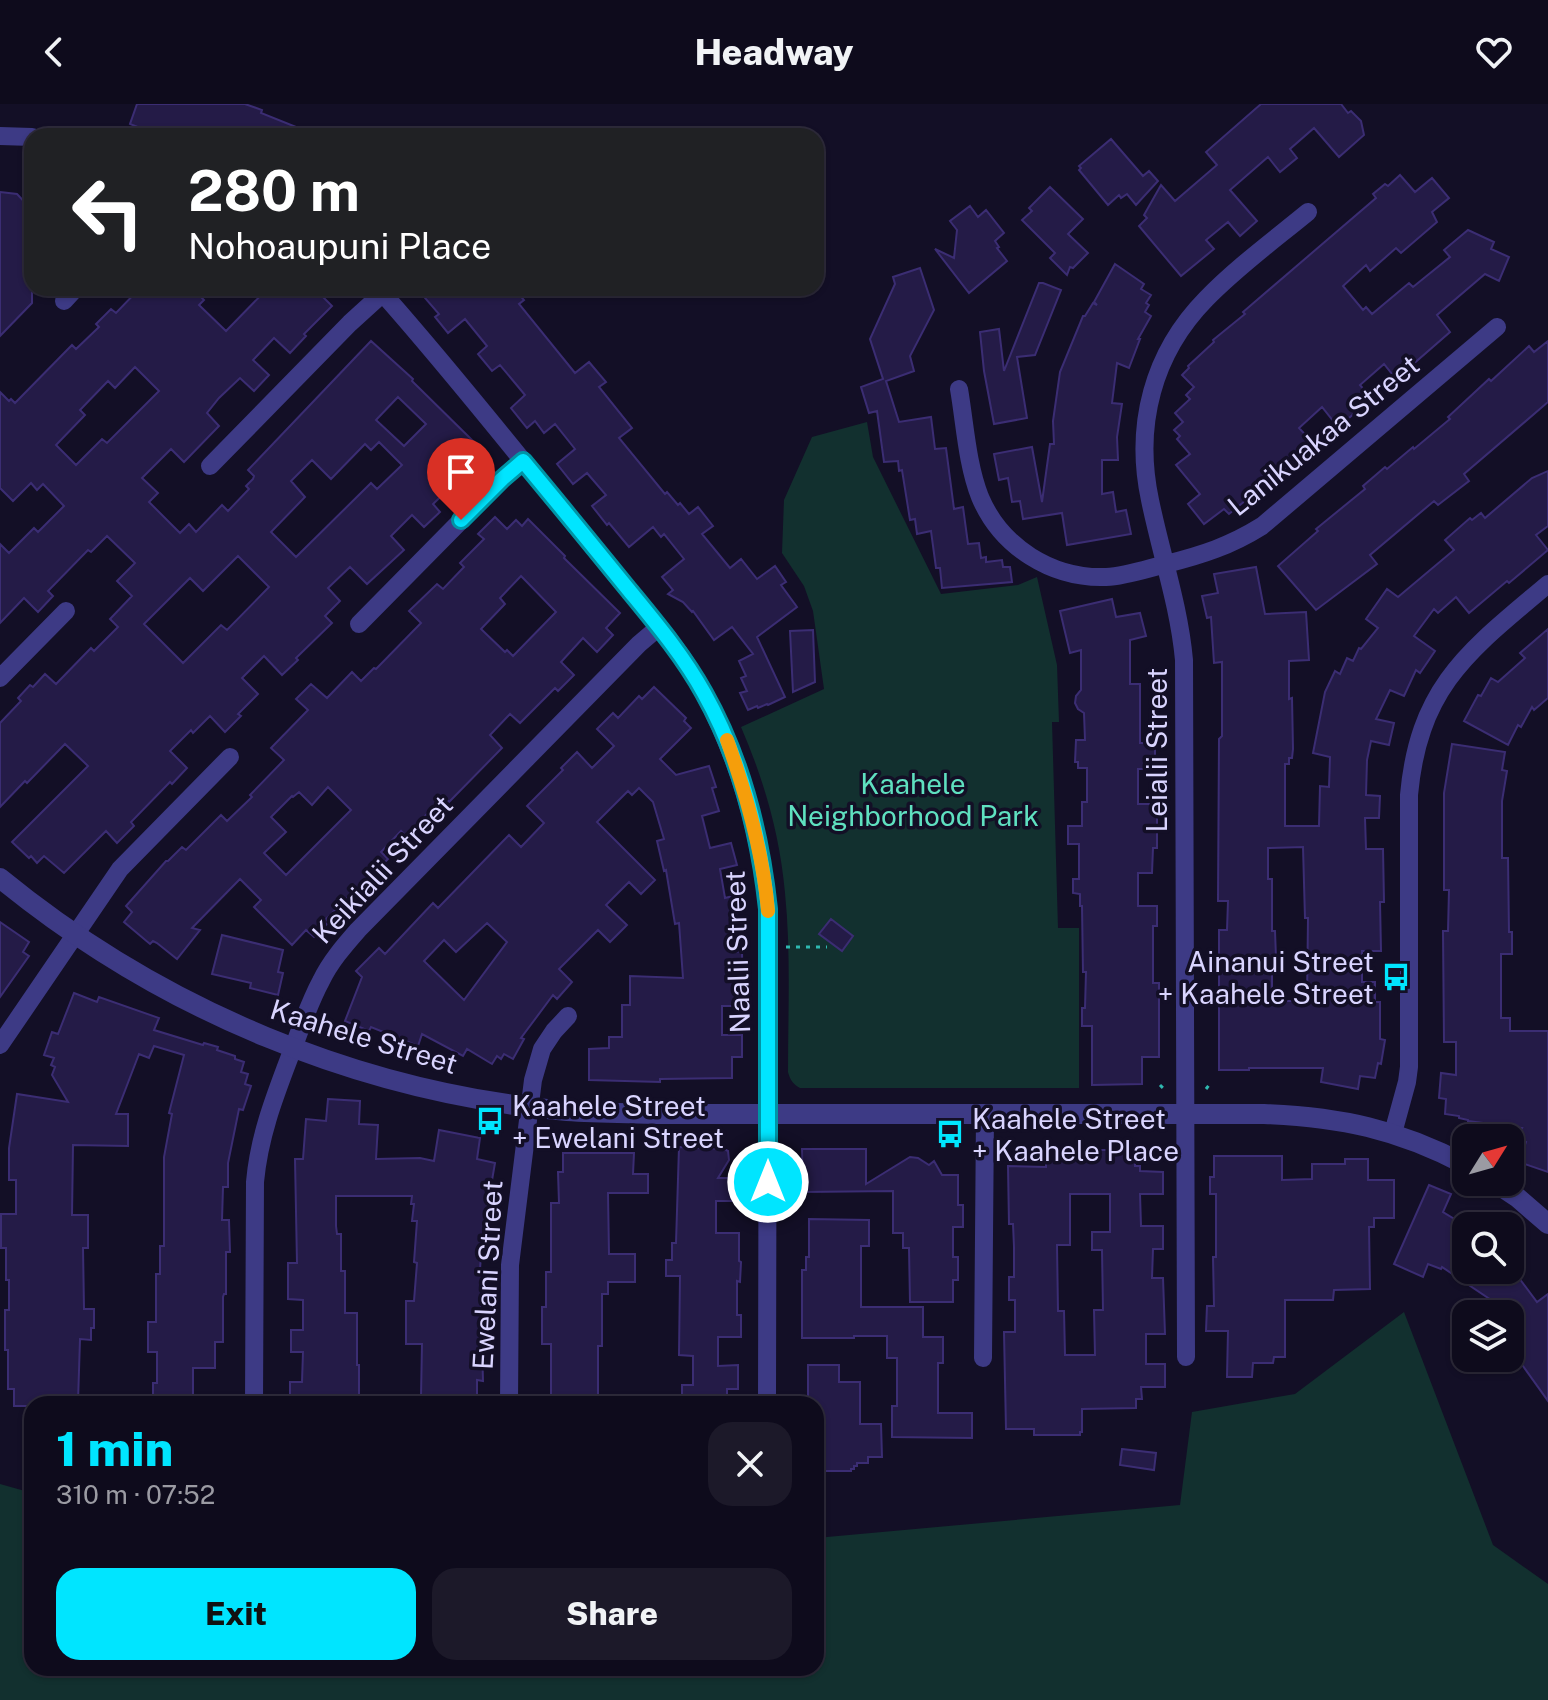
<!DOCTYPE html>
<html lang="en">
<head>
<meta charset="utf-8">
<style>
  :root { --surface:#0e0b1c; --page:#1c1929; --text:#f1f3f6; --muted:#9b9ba3; --line:#2e2b3b; --accent:#00e5ff }
  body { margin:0; font-family:"Public Sans",sans-serif; background:var(--page); color:var(--text); height:100vh; display:flex; flex-direction:column; font-size:30px; white-space:nowrap }
  * { box-sizing:border-box; margin:0 }
  p { font-size:26px; color:var(--muted) }
  .icon { flex:none; width:44px; height:44px; fill:none; stroke:currentColor; stroke-width:2; stroke-linecap:round; stroke-linejoin:round }
  .map { position:relative; flex:1; overflow:hidden }
  .sheet { position:absolute; left:24px; top:1292px; width:800px; height:280px; display:flex; flex-direction:column; background:var(--surface); border-radius:24px; box-shadow:0 2px 6px #0004,0 0 0 2px var(--line) }
  .sheet>* { flex:none }
  .top-card { position:absolute; left:24px; top:24px; width:800px; height:168px; border-radius:24px; box-shadow:0 2px 6px #0004,0 0 0 2px var(--line); background:#202124; color:#fff; overflow:hidden }
  .needle { width:52px; rotate:53deg }
  .fabs { position:absolute; left:1452px; top:1020px; display:grid; gap:16px }
  .fabs a { display:grid; place-items:center; width:72px; height:72px; border-radius:16px; background:var(--surface); box-shadow:0 2px 6px #0004,0 0 0 2px var(--line); font-size:40px }
  .pin { position:absolute; display:grid; place-items:center; width:68px; height:68px; color:#fff; margin:-82px -34px; border-radius:50% 50% 50% 0; rotate:-45deg; box-shadow:0 0 8px #0007 }
  .pin .icon { rotate:45deg }
  .me { position:absolute; width:88px; margin:-44px; rotate:0deg; stroke-linejoin:round; filter:drop-shadow(0 0 6px #0008) }
  .turn { display:flex; align-items:center; gap:28px; height:168px; padding:0 32px; font-size:36px }
  .turn .icon { width:104px; height:104px; stroke-width:2.5 }
  .turn b { display:block; font-size:56px; line-height:68px }
  .round { display:grid; place-items:center; flex:none; width:84px; height:84px; border-radius:24px; background:var(--page) }
  .head { display:flex; align-items:center; justify-content:space-between; height:136px; padding:0 32px }
  h1 { font-size:48px; font-weight:800; line-height:60px; color:var(--accent) }
  .action { display:flex; gap:16px; margin-top:auto; padding:16px 32px }
  .action a { flex:1; height:92px; border-radius:24px; background:var(--accent); color:#111; font-size:32px; font-weight:800; line-height:92px; text-align:center }
  .action a+a { background:var(--page); color:var(--text) }
  header { display:flex; justify-content:space-between; align-items:center; height:104px; padding:0 32px; background:var(--surface); font-size:36px; font-weight:800 }
  .map>svg:first-child { display:block }
  .green { fill:#12302f }
  .building { fill:#241b47; stroke:#3b2d73; stroke-width:2; fill-rule:evenodd }
  .lines { fill:none; stroke-linecap:round; stroke-linejoin:round }
  .path { stroke:#2fb8b0; stroke-width:3; stroke-dasharray:4 6; stroke-linecap:butt }
  .minor { stroke:#3d3a85; stroke-width:18 }
  .tertiary { stroke:#3d3a85; stroke-width:20 }
  .route-casing { stroke:#0095a6; stroke-width:20 }
  .route { stroke:#00e5ff; stroke-width:14 }
  .slow { stroke:#f59e0b; stroke-width:14 }
  .labels { text-anchor:middle; dominant-baseline:central; stroke-width:7; stroke-linejoin:round; paint-order:stroke }
  .street-label { font-size:28px; fill:#d9d4ff; stroke:#130f26 }
  .park-label { font-size:28px; fill:#5fe0c0; stroke:#130f26 }
  .poi-label { font-size:28px; fill:#d9d4ff; stroke:#130f26; text-anchor:start }
</style>
</head>
<body>
<header><svg class="icon" aria-label="back" viewBox="0 0 24 24"><path d="M15 5l-7 7 7 7"/></svg>Headway<svg class="icon" aria-label="heart" viewBox="0 0 24 24"><path d="M12 20l-8-8c-3-5 5-10 8-4 3-6 11-1 8 4z"/></svg></header>
<div class="map">
<svg width="1548" height="1596" viewBox="0 0 1548 1596">
  <rect width="100%" height="100%" fill="#130f26"/>
  <path class="green" d="M867 318 873 353 941 490 1018 481 1037 473 1057 561 1059 618H1052L1058 824H1079V984H800C793 980 790 976 788 968 788 909 791 848 785 789 780 731 764 676 741 623L824 585 813 507 804 482 782 449 784 396 812 333Z
    M1404 1208 1493 1441 1548 1480V1596H0V1380L32 1389V1564H816V1434L1180 1401 1192 1308 1295 1290Z"/>
  <path class="building" d="M137 0H245L262 6 261 9 316 31 135 32 138 23 130 20Z
    M1261 0H1341L1348 9 1351 7 1361 17 1364 31 1339 53 1314 24 1290 45 1297 54 1280 68 1268 53 1230 86 1257 117 1240 132 1228 118 1206 136 1214 145 1181 172 1139 122 1147 114 1144 111 1161 81 1175 97 1217 61 1206 48Z
    M1111 35 1143 72 1149 67 1158 77 1136 101 1127 90 1121 94 1119 91 1108 101 1079 66 1081 64 1079 62Z
    M1400 71 1415 88 1432 74 1449 94 1432 108 1437 118 1401 149 1396 144 1370 167 1366 161 1343 182 1363 206 1366 203 1372 210 1409 179 1413 183 1450 153 1444 146 1468 126 1494 138 1491 145 1509 153 1499 177 1485 170 1437 211 1450 228 1396 275 1384 260 1360 281 1365 287 1350 300 1356 308 1338 323 1322 303 1299 324 1314 340 1276 373 1278 375 1260 390 1257 387 1229 410 1224 405 1204 420 1188 400 1200 390 1176 361 1190 350 1177 335 1180 332 1174 326 1183 318 1175 309 1190 295 1186 291 1194 283 1182 271 1189 264 1188 262 1214 238 1213 236 1245 210 1243 208 1376 94 1373 90 1385 80 1388 82Z
    M1050 83 1083 115 1068 130 1088 149 1073 164 1070 163 1067 171 1050 154 1055 149 1022 116 1032 107 1029 104Z
    M0 88 17 90 32 106V199L0 232Z
    M970 102 978 113 986 106 1004 129 995 137 999 143 997 144 1007 157 969 189 935 145 954 154 957 126 950 117Z
    M1115 160 1144 180 1141 185 1151 191 1146 199 1149 201 1145 208 1151 212 1138 235H1140L1129 264 1117 259 1112 299 1122 300 1117 333 1118 356H1102V390L1113 388 1116 408 1126 406 1131 430 1067 441 1062 409 1023 415 1020 397 1012 398 1008 374 999 376 994 350 1032 343 1042 398 1050 340H1054L1053 317 1060 268 1083 212H1085L1093 199 1097 201 1094 198Z
    M920 164 934 206 910 252 914 267 886 277 899 318 931 313 935 345 946 344 954 405 963 403 968 440 979 439 981 454 986 453V458L1002 456 1003 463H1010L1012 478 942 484 940 464H936L931 427 917 430 915 415 910 416 902 366 899 367 898 357 884 358 877 307 869 309 861 283 883 275 870 235 895 180 893 173Z
    M1039 179H1043L1061 186 1035 251 1017 253 1027 314 994 320 984 267 980 228 999 225 1004 267Z
    M140 184H192L204 196 199 201 226 227 268 184H314L332 202 304 230 306 232 290 249 274 234 253 256 269 271 254 287 240 274 219 294 207 309 219 322 184 358 171 345 142 374 158 389 149 398 180 429 189 420 196 428 222 401 228 407 249 385 246 382 253 375 254 372 248 366 371 237 413 275 412 277 474 338 469 342 480 354 469 363 475 370 459 386 454 380 433 400 440 408 424 423 412 411 391 432 404 446 367 480 350 463 328 484 340 497 325 512 332 519 296 554 298 556 282 571 264 552 242 574 258 590 238 610 241 612 225 628 210 612 193 629 191 626 170 647 187 664 172 680 170 678 131 718 134 722 117 739 106 727 64 769 44 752 37 759 31 752 29 754 12 738 88 662 65 640 27 679 25 677 0 703V619L21 597 18 594 30 581 33 583 45 570 56 580 91 544 94 547 118 523 110 515 132 492 117 477 135 459 107 432 91 448 88 446 48 487 53 492 38 508 24 494 0 519V440L9 449 34 424 38 428 64 402 43 380 37 386 31 379 13 397 0 384V288L9 297 11 295 15 299 72 241 76 245 99 223 96 220 111 205 116 209ZM135 263 159 287 107 339 102 335 76 361 56 341 85 311 80 306 108 277 115 284ZM398 293 426 320 404 342 376 316ZM379 338 402 361 377 385 371 379 296 453 271 428 305 393 291 377 312 356 331 375 365 340 371 346ZM238 452 269 483 227 526 221 521 183 559 144 520 190 474 203 487Z
    M426 184H467L473 191 481 184H514L524 196 519 200 575 269 589 258 606 278 599 283 632 324 619 334 665 390 667 388 678 401 680 399 689 410 698 403 713 422 702 430 730 464 741 455 757 475 775 462 786 478 781 481 797 503 757 533 785 593 768 601 767 600 758 604 757 602 748 606 740 589 747 587 741 574 746 572 739 557 753 550 732 523 714 536 693 507 692 508 683 498 668 490 673 486 662 473 684 455 664 430 661 433 653 423 629 443 609 419 607 421 592 402 606 391 587 369 573 380 557 360 575 345 555 320 544 329 535 317 527 324 511 304 525 291 500 261 492 267 478 250 487 242 465 215 448 229 435 213 439 210 425 194Z
    M1548 237V298L1464 370 1469 377 1438 401 1434 397 1370 451 1377 460 1316 506 1278 462 1318 427 1316 425 1365 385 1363 382 1385 363 1387 365 1413 343 1414 345 1450 315 1448 313 1489 275 1491 277 1529 242 1534 248Z
    M1548 367V422L1536 431 1548 446 1509 479 1507 477 1469 509 1456 493 1438 509 1434 505 1414 532 1435 547 1420 569 1416 566 1404 592 1390 586 1376 615 1394 619 1389 641 1371 637 1367 656 1366 691 1380 692 1379 714H1365L1366 745H1383L1384 798H1380L1381 847H1362V878H1375V898H1380V935L1385 936 1381 960 1378 959 1375 974 1360 972 1358 985 1321 978 1323 964H1249V966H1219V826H1227L1228 797H1218L1219 635 1222 632V558L1214 559 1211 513 1207 514 1202 492 1218 489 1214 470 1256 463 1265 510 1306 508 1309 556 1289 557V595L1292 594 1293 645 1292 654H1289V660H1285V722H1319L1320 682 1329 683 1330 653 1313 649 1325 588 1335 567 1340 570 1347 554 1353 557 1359 544 1361 545 1378 524 1366 515 1387 485 1398 493 1454 446 1445 436 1470 414 1472 416 1481 409 1485 414 1532 374ZM1303 743 1305 814H1308L1307 897H1272V854H1276L1275 827H1272V775H1268V744Z
    M495 413 507 425 516 416 522 422 528 415 565 452 564 454 620 509 606 524 613 531 597 548 583 534 561 558 574 571 558 587 555 584 520 619 510 610 490 631 502 644 449 698 444 693 420 717 423 720 409 735 401 727 381 748 388 755 367 776 370 779 355 794 351 790 326 815 329 818 314 833 306 826 292 841 254 803 261 796 240 775 192 824 200 826 177 855 157 839 153 837 150 840 124 818 132 808 126 802 166 757H168L182 743 186 746 221 711 227 717 252 693 250 691 284 656 271 644 308 606 296 595 311 580 327 594 352 568 361 577 374 564 376 565 421 519 409 507 437 480 443 485 464 463 460 459 484 435 478 430ZM521 472 556 508 513 552 507 546 505 548 481 525 505 500 500 494ZM328 683 351 706 286 771 264 749 286 728 271 713 292 692 293 693 299 688 312 701Z
    M1112 495 1116 513 1140 509 1146 532 1130 536V580H1140V639H1155V665H1138V700H1157V744H1153L1152 769H1138V802H1157V822H1153V879H1159V953H1142V980L1092 981V922H1082V904H1085L1086 868H1083L1082 802H1080V790L1073 789V775H1079V740H1068V722H1082V698H1087V664H1078V658H1075L1076 636H1085L1084 609 1078 605 1075 599 1076 592 1081 586V546L1070 549 1060 507Z
    M1548 525V594L1534 606 1532 603 1521 623 1518 621 1508 641 1464 617 1478 591 1481 592 1491 574 1498 578 1525 554 1520 549Z
    M813 526 815 578 793 588 790 527Z
    M654 583 686 614 684 617 691 624 660 655 676 671 709 662 716 683 712 684 719 707 702 712 710 744 731 739 737 761 720 765 725 794 733 792 737 814 733 815 735 848 742 847 743 902H722V931H742V953H732V974L660 975V978L589 976V945L609 944V933H622V901H630V872L683 874 679 819 675 820 666 766 664 767 657 737 664 735 653 698 639 684 632 691 628 687 597 718 655 776 641 790 629 778 606 801 627 821 610 838 598 826 559 865 572 878 557 895 553 891 521 934 524 935 513 955 504 950 501 955 497 952 492 960 467 945 463 952 422 930 418 942 371 923 369 927 345 917 362 873 356 867 379 844 385 850 433 799 438 804 509 731 521 743 544 719 527 702 563 666 561 664 577 648 592 664 614 642 597 625 613 609 618 614 639 592 642 595ZM487 819 507 838 464 896 424 857 444 836 456 848Z
    M1452 640 1505 648 1502 666 1507 667 1502 697V754H1508L1509 828H1512V850H1501V914H1510V927H1548V1068L1519 1058 1526 1038 1515 1035 1522 1024 1468 1017V1016L1459 1014V1012L1445 1010 1446 995 1439 994 1441 969 1456 971V938H1444L1443 827H1448L1449 786H1444V689Z
    M831 815 853 832 842 847 819 830Z
    M0 818 29 838 23 848 29 852 0 893Z
    M222 831 283 846 278 868 283 869 278 891 250 884 251 879 212 870Z
    M74 889 97 898 99 893 159 914 154 926 203 941 204 939 218 943 217 946 235 952V955L244 958 241 968 248 970 245 980 251 982 243 1006 239 1005 228 1059V1083H223L222 1116H229L230 1148H226V1190H224L223 1193V1238H215V1264H193V1300H153V1279H157V1248H148V1218H156V1170H160V1142H164V1053L172 1010 169 1009 184 951 154 942 149 954 139 950 116 1010H128V1042L73 1041 72 1111H88V1144H83L84 1205H94V1224H91V1236L80 1235 78 1298H43V1300H32V1302H14V1285H8V1246H5V1206H9V1176H6V1144H1V1110H16V1076H9V1044L17 990 68 998 52 971 55 963 51 961 54 954 44 951 52 928 58 930Z
    M328 995 360 997 359 1020 378 1021 376 1055 420 1054 434 1057 439 1026 480 1034 477 1055 495 1059 487 1105H490L486 1135 482 1134 480 1166 484 1167 481 1204 483 1277 477 1276V1295L421 1293 422 1240H406V1197H414L417 1159 414 1158 417 1117H412L414 1100H411L412 1092H336V1122L337 1130H341V1167H345V1209H357V1261H359V1300L290 1299V1278H302L303 1248H291V1226H303V1196L288 1195V1159H297L295 1055H303L306 1015 326 1017Z
    M679 1043 724 1045 728 1047 729 1056 718 1074H743V1097H716V1129H739V1157L741 1158 740 1178 737 1177V1211H741V1233H718V1262L738 1261V1285H727V1292H721V1300H682V1281H693V1252L679 1251 680 1172H666V1156H672V1139H676Z
    M802 1045H866V1080L910 1053 918 1054 929 1061 934 1057 942 1071H958V1101H963V1123H953V1153H958V1176H953V1198H910L909 1144H903V1129H893V1087L803 1088Z
    M1092 1046H1135V1062H1140V1067L1163 1068V1090H1140L1141 1122H1163V1145H1153L1152 1174H1163L1165 1230H1146V1260H1165V1283H1141L1142 1295H1136V1304L1082 1305V1328H1080V1331H1034V1325H1006L1004 1228H1015V1196H1009V1173H1014V1143L1013 1120H1009L1008 1062 1046 1063V1049H1092ZM1070 1090H1110V1128H1092V1146H1102L1103 1206H1094L1095 1251H1065L1064 1207H1058L1057 1141H1070Z
    M563 1049H634L633 1070H648V1089H608L609 1150H635V1178H608V1190H602V1242H598V1293H587V1295H551V1240H542V1203H546V1168H551V1099H559L558 1068H563Z
    M1214 1052H1282V1076L1312 1075V1060H1345V1055H1368V1076H1394V1114H1374V1123H1369L1370 1185 1334 1186 1333 1196H1285V1253H1274L1273 1259H1253L1252 1273H1227L1228 1227H1206L1207 1202H1214L1213 1153H1216V1090H1210V1073H1214Z
    M1429 1081 1451 1090 1443 1108 1466 1122V1166H1513L1537 1198 1548 1190V1297L1510 1244V1210H1482L1497 1200 1442 1163 1441 1165 1428 1160 1423 1173 1394 1160Z
    M809 1115 869 1116V1142H861V1203H923V1233H943V1259H938V1309H972V1334L892 1333V1302H897V1254H887V1232H854V1234H802V1166H806V1153H809Z
    M808 1261H839V1278H860V1320H881L882 1353H868V1359H857V1362H854V1365H851V1367H816V1300H808Z
    M1122 1345 1156 1349 1154 1366 1120 1361Z"/>
  <g class="lines">
    <path class="path" d="M344 191 355 189
      M786 843H827
      M1160 981 1164 985
      M1206 985 1209 981"/>
    <path class="minor" d="M0 32 32 33
      M378 184C437 250 493 320 549 389 576 422 603 455 630 488 649 511 670 534 686 559 734 634 758 718 768 805L767 1300
      M64 197 76 184
      M959 285C965 320 967 360 980 393 1001 443 1052 475 1106 473 1126 472 1146 465 1166 460 1202 451 1230 442 1262 422L1497 223
      M210 362 350 219 383 189
      M359 520 502 375 523 357
      M0 574 66 507
      M0 941 120 765 230 653
      M1393 1029 1407 978 1409 963V691C1419 581 1470 546 1548 480
      M1186 1253 1184 556C1179 501 1161 450 1150 396 1134 321 1153 249 1206 195 1237 163 1274 136 1308 108
      M983 1254 985 1010
      M254 1300 255 1078C259 1033 274 994 290 952 300 927 308 901 321 877 330 858 344 842 358 826L639 540 659 523
      M509 1300 510 1161 533 976 542 945 554 927 568 912"/>
    <path class="tertiary" d="M0 774C160 905 360 989 567 1007 597 1009 628 1009 658 1010H1264C1340 1013 1398 1025 1466 1061
      M1494 1078 1518 1094 1548 1120"/>
  </g>
  <g class="lines">
    <defs>
      <path id="route" d="M461 416 502 375 523 357C558 399 593 442 628 485 655 518 683 551 704 589 741 655 760 730 768 805V1078"/>
    </defs>
    <use href="#route" class="route-casing"/>
    <use href="#route" class="route"/>
    <path class="slow" d="M727 636C747 692 763 748 768 807"/>
  </g>
  <defs>
    <symbol id="bus-bare" viewBox="-9 -9 18 18"><path d="M-5-6H5V4H4V6H2V4H-2V6H-4V4H-5ZM-3.5-4V0h7V-4ZM-3.5 1.2v1.5H-2V1.2ZM2 1.2v1.5H3.5V1.2Z" fill="#00e5ff" stroke="#130f26" stroke-width="2.5" paint-order="stroke"/></symbol>
  </defs>
  <g fill-rule="evenodd">
    <use href="#bus-bare" x="1376" y="853" width="40" height="40"/>
    <use href="#bus-bare" x="470" y="997" width="40" height="40"/>
    <use href="#bus-bare" x="930" y="1010" width="40" height="40"/>
  </g>
  <g class="labels">
    <g class="street-label">
      <text transform="translate(1323 331) rotate(-39)">Lanikuakaa Street</text>
      <text transform="translate(1156 646) rotate(-90)">Leialii Street</text>
      <text transform="translate(382 765) rotate(-47)">Keikialii Street</text>
      <text transform="translate(737 848) rotate(-92)">Naalii Street</text>
      <text transform="translate(364 932) rotate(17)">Kaahele Street</text>
      <text transform="translate(487 1171) rotate(-87)">Ewelani Street</text>
    </g>
    <g class="park-label">
      <text x="913" y="679">Kaahele<tspan x="913" dy="32">Neighborhood Park</tspan></text>
    </g>
    <g class="poi-label">
      <text x="1374" y="857" text-anchor="end">Ainanui Street<tspan x="1374" dy="32">+ Kaahele Street</tspan></text>
      <text x="512" y="1001">Kaahele Street<tspan x="512" dy="32">+ Ewelani Street</tspan></text>
      <text x="972" y="1014">Kaahele Street<tspan x="972" dy="32">+ Kaahele Place</tspan></text>
    </g>
  </g>
</svg>
<div class="fabs">
<a><svg class="needle" viewBox="-14 -14 28 28"><path d="M0-13l5 13h-10z" fill="#e53935"/><path d="M0 13l5-13h-10z" fill="#9b9ba3"/></svg></a>
<a><svg class="icon" aria-label="search" viewBox="0 0 24 24"><circle cx="10" cy="10" r="6"/><path d="M15 15l6 6"/></svg></a>
<a><svg class="icon" aria-label="layers" viewBox="0 0 24 24"><path d="M12 4l9 5-9 5-9-5zM3 14l9 5 9-5"/></svg></a>
</div>
<div class="pin" style="left:461px;top:416px;background:#d93025"><svg class="icon" aria-label="arrive" viewBox="0 0 24 24"><path d="M6 21V4h12l-3 4 3 4H6"/></svg></div>
<svg class="me" style="left:768px;top:1078px" viewBox="-20 -20 40 40"><circle r="17" fill="#00e5ff" stroke="#fff" stroke-width="3"/><path d="M0-11L8 9 0 5-8 9z" fill="#fff"/></svg>
<div class="top-card">
<div class="turn"><svg class="icon" aria-label="left" viewBox="0 0 24 24"><path d="M17 20v-9H6M10 6l-5 5 5 5"/></svg><div><b>280 m</b>Nohoaupuni Place</div></div>
</div>
<section class="sheet">
<div class="head"><div><h1>1 min</h1><p>310 m · 07:52</p></div><a class="round"><svg class="icon" aria-label="close" viewBox="0 0 24 24"><path d="M6 6l12 12M18 6L6 18"/></svg></a></div>
<div class="action"><a>Exit</a><a>Share</a></div>
</section>
</div>
</body>
</html>
